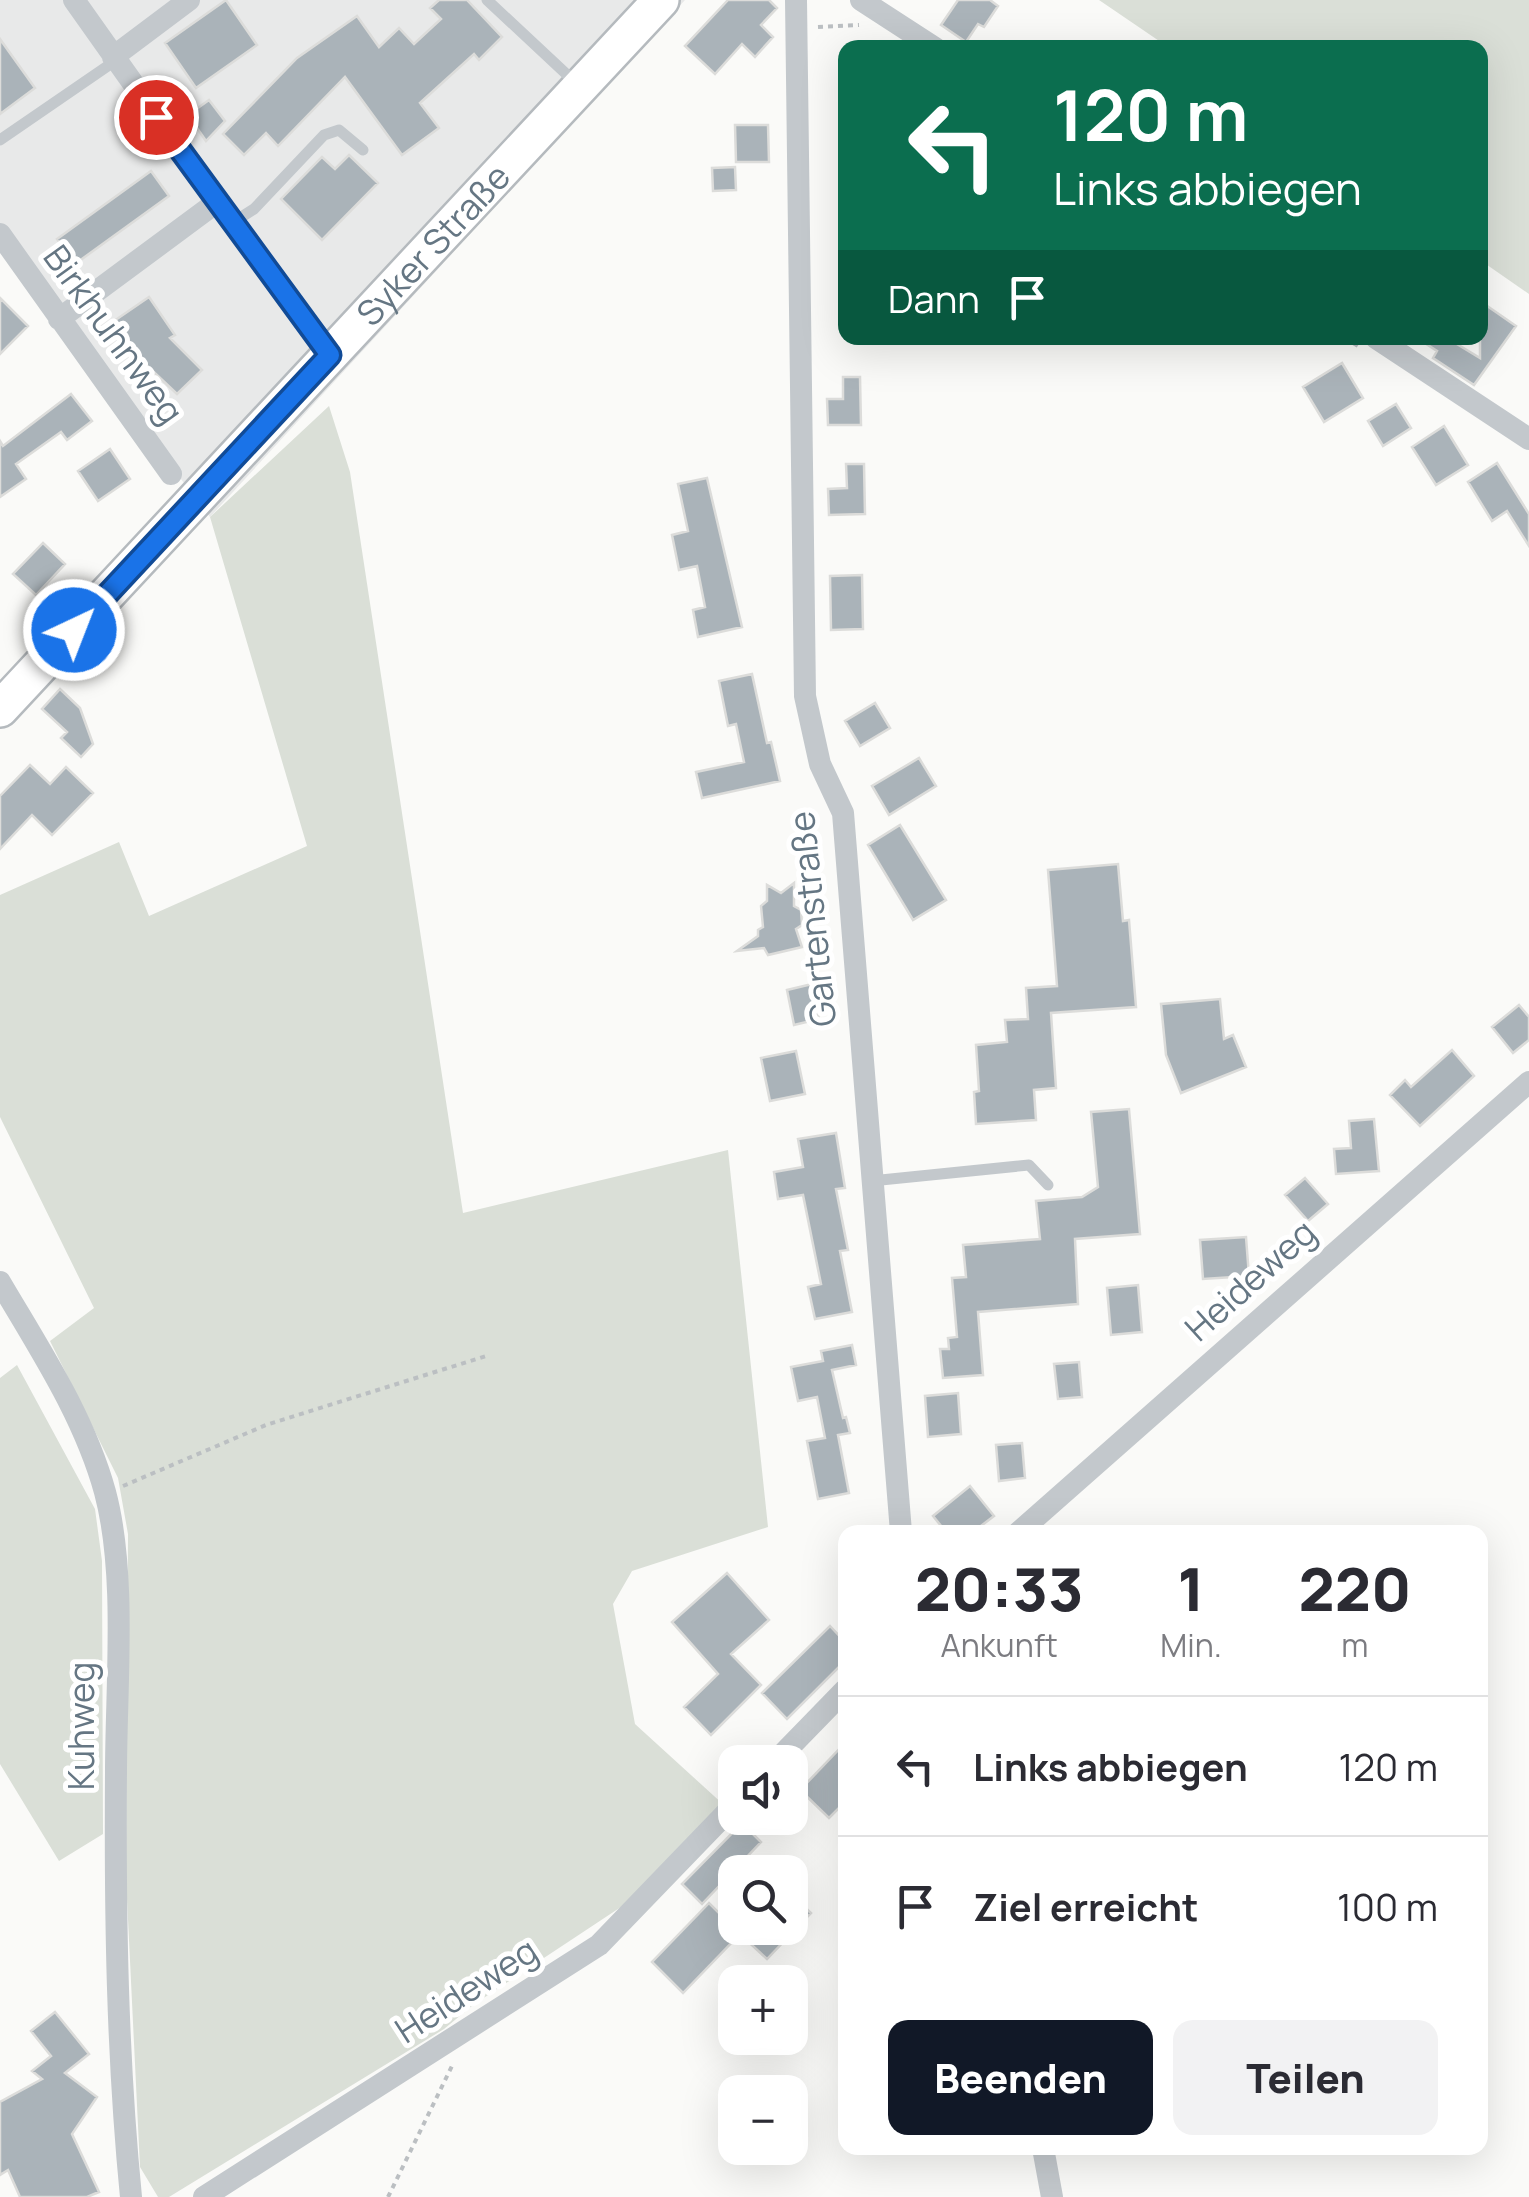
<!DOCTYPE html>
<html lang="de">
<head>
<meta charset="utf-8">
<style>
  :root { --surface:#fff; --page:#f2f2f3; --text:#2b2b33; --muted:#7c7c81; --line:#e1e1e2; --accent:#111827 }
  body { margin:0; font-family:Manrope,sans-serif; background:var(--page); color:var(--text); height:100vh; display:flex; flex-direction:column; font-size:38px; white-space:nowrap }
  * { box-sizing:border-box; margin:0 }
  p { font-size:32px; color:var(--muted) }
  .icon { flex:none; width:55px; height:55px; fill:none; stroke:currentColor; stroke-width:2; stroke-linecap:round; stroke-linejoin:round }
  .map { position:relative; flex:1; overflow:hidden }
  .panel { position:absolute; left:838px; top:1525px; width:650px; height:630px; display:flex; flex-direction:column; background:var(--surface); border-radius:20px; box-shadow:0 10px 40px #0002 }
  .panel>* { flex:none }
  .top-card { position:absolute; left:838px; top:40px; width:650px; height:305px; border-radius:20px; box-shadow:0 10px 40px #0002; background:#0b6e4f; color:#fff; overflow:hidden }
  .fabs { position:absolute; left:718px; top:1745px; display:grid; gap:20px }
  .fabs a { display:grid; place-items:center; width:90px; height:90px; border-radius:20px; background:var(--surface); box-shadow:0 10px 40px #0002; font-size:50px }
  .pin { position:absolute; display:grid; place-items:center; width:85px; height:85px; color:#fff; margin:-42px; border:5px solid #fff; border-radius:50%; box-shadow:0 2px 10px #0007 }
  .me { position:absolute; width:110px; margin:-55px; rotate:43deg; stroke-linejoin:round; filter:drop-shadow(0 0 8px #0008) }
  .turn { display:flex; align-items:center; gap:35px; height:210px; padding:0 50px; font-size:45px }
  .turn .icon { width:130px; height:130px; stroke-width:2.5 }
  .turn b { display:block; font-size:70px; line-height:85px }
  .then { display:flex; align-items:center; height:95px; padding:0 50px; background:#0003; gap:20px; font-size:38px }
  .eta { display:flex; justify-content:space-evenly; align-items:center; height:170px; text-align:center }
  .eta b { font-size:60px; font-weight:800; line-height:70px }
  .button { display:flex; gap:20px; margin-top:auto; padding:20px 50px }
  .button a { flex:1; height:115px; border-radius:20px; background:var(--accent); color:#fff; font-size:40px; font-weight:800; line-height:115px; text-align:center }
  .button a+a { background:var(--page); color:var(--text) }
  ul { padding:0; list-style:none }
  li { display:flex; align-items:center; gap:30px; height:140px; padding:0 50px; border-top:2px solid var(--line) }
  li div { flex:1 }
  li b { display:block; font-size:38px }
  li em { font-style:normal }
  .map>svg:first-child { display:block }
  .built { fill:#e8e9e9 }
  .green { fill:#dadfd7 }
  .building { fill:#aab3b9; stroke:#dcdcda; stroke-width:2.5 }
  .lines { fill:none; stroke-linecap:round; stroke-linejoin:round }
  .primary-casing { stroke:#b5babe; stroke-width:40 }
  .path { stroke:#bbbfc2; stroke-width:4; stroke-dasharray:5 5; stroke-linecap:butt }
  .service { stroke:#c3c8cc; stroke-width:11 }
  .minor { stroke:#c3c8cc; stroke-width:22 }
  .primary { stroke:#fff; stroke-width:35 }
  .route-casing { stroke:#114b97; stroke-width:25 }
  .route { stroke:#1a73e8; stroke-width:18 }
  .labels { text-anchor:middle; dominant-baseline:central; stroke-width:10; stroke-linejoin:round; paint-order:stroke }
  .street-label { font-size:35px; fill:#657683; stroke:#fff }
</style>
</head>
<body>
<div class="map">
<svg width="1529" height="2197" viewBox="0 0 1529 2197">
  <rect width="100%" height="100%" fill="#fafaf8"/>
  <path class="built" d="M0 0H685L210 517 0 242Z"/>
  <path class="green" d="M1099 0H1529V294L1480 260V48L1168 47Z
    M329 406 350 472 463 1213 728 1150 768 1527 632 1571 613 1604 635 1724 725 1806 630 1901 473 2005 444 2029 169 2197H158L140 2167 126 1878 128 1534 118 1478 50 1341 94 1308 0 1117V895L119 842 149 916 307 846 210 517Z
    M17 1365 95 1509 102 1561 103 1834 59 1861 0 1764V1378Z"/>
  <path class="building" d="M226 0 257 45 196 88 165 43Z
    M439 0H467L502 37 479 60 474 54 420 103 439 128 402 155 345 77 278 146 266 133 244 155 223 134 297 58 357 16 379 47 399 28 414 44 441 19 430 8Z
    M728 0H769L777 8 761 25 773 37 755 57 742 44 715 74 685 46Z
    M958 0H990L998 6 984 27 978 24 966 42 941 25Z
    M0 39 35 88 0 114Z
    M209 100 225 121 206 141 188 115Z
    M735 125H768L769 162H736Z
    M349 155 378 183 322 240 281 199 322 157 335 169Z
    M735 167 736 190 713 191 712 168Z
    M151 171 169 196 75 264 57 239Z
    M149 297 175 335 170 338 202 370 177 394 140 359 114 321Z
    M0 298 28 326 0 354Z
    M1480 301 1516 326 1474 385 1433 358 1437 351 1417 338H1447L1480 358Z
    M1342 363 1363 398 1324 422 1303 387Z
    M843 377H860L861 425H828L827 399H843Z
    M71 394 92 421 67 440 61 432 16 464 26 479 0 497V441L3 446Z
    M1396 404 1411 428 1383 446 1368 421Z
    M1444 426 1468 465 1436 485 1412 447Z
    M110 449 130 479 98 501 78 471Z
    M1497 463 1529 514V546L1507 511 1492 521 1468 482Z
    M846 464H864L865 514 829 515 828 489 847 488Z
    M707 478 742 627 698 637 693 610 705 607 697 566 679 570 672 535 688 531 678 484Z
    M43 543 65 564 36 595 13 574Z
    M862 575 863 629 831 630 830 576Z
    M752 674 767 743 771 742 780 781 702 798 696 772 744 762 736 724 728 726 719 681Z
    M60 689 80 708 93 744 81 757 61 738 67 732 42 709Z
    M875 703 890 728 860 746 845 721Z
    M919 758 936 786 889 815 872 786Z
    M30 765 50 784 66 767 93 793 52 835 32 815 0 849V796Z
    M900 825 946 900 913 920 868 845Z
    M1118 864 1123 921 1129 920 1136 1007 1051 1013 1056 1088 1034 1090 1036 1120 976 1124 974 1092 979 1091 976 1045 1007 1042 1005 1020 1028 1019 1026 988 1057 986 1048 870Z
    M794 883V906L801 910 802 925 796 929 802 947 768 955 764 948 737 951 758 936V930L763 927 761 906 767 901V885L781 893Z
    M812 984 819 1019 794 1025 787 990Z
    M1220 999 1224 1039 1233 1035 1246 1067 1181 1093 1166 1055 1161 1004Z
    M1519 1005 1529 1017V1040L1513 1053 1492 1027Z
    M1452 1050 1474 1076 1420 1126 1390 1095 1405 1080 1411 1087Z
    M796 1051 805 1094 770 1101 761 1058Z
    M1129 1109 1140 1234 1075 1239 1078 1304 978 1312 983 1375 943 1378 940 1349H949L948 1338 957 1337 952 1278 966 1277 963 1245 1040 1239 1036 1201 1082 1197 1098 1187 1091 1112Z
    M1374 1119 1379 1171 1336 1174 1334 1149 1351 1148 1349 1121Z
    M836 1133 845 1188 836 1189 848 1250 840 1251 852 1312 815 1319 808 1287 821 1284 803 1195 778 1199 774 1172 803 1167 798 1139Z
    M1305 1178 1328 1204 1308 1221 1285 1195Z
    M1246 1237 1249 1276 1203 1279 1200 1240Z
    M1138 1285 1142 1332 1111 1335 1107 1288Z
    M852 1345 856 1365 832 1370 843 1418 846 1417 850 1433 838 1435 849 1493 818 1499 807 1441 825 1438 817 1397 798 1401 791 1367 823 1361 821 1351Z
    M1079 1362 1082 1397 1058 1399 1054 1364Z
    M958 1393 961 1434 928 1437 925 1396Z
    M1022 1443 1025 1478 999 1481 996 1445Z
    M970 1486 994 1516 973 1532H946L933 1516Z
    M727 1573 769 1620 731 1654 761 1685 711 1735 684 1707 718 1674 672 1622Z
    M830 1626 845 1642V1661L787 1719 762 1693Z
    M845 1743V1802L829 1818 800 1790Z
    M742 1823 761 1842 702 1904 682 1884Z
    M790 1893 811 1913 767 1959 740 1934 683 1993 652 1962 709 1903 734 1928H790Z
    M55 2012 89 2054 65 2073 97 2097 72 2134 99 2192 87 2197H20L8 2170 0 2175V2102L42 2079 32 2071 51 2056 31 2031Z"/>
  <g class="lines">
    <defs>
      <g id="primary">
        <path id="s1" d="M0 709 661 0"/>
      </g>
    </defs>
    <use href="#primary" class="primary-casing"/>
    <path class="path" d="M818 27 859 25
      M1345 338 1358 346
      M123 1486 266 1425 486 1356
      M388 2197 452 2066"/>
    <path class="service" d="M487 0 577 84
      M0 140 115 61
      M232 223 254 209 324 135 339 130 363 150
      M871 1181 1029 1165 1048 1185"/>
    <path class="minor" d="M74 0 217 202 330 355
      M796 0 805 696 820 764 843 813 901 1532
      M861 0 935 48
      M113 57 189 0
      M0 234 171 474
      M59 319 217 202
      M1376 338 1529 439
      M0 1282C40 1350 84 1416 105 1492 127 1574 116 1686 116 1772 115 1914 117 2055 131 2197
      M1019 1532 1529 1082
      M775 1762 845 1690
      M1043 2148 1052 2197
      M204 2197 599 1945 735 1804"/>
    <use href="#primary" class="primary"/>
  </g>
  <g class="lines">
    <defs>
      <path id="route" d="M74 630 330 355 156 117"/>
    </defs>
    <use href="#route" class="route-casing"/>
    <use href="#route" class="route"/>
  </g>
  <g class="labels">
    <g class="street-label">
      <text stroke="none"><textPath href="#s1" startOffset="635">Syker Straße</textPath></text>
      <text transform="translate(114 334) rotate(54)">Birkhuhnweg</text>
      <text transform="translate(812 919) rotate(-96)">Gartenstraße</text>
      <text transform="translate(1250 1280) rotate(-42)">Heideweg</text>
      <text transform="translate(81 1726) rotate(-90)">Kuhweg</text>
      <text transform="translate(466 1990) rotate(-33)">Heideweg</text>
    </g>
  </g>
</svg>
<div class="fabs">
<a><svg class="icon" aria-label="sound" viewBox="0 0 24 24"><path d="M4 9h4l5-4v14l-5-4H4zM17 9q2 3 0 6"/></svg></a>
<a><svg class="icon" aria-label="search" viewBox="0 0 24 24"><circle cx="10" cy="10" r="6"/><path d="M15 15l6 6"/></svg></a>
<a>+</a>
<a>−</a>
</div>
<div class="pin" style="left:156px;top:117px;background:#d93025"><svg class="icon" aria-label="arrive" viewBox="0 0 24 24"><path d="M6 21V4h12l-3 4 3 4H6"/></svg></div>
<svg class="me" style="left:74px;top:630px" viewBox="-20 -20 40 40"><circle r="17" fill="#1a73e8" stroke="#fff" stroke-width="3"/><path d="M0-11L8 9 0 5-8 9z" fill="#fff"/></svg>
<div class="top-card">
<div class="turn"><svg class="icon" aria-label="left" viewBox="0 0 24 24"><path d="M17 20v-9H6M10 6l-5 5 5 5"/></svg><div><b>120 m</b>Links abbiegen</div></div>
<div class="then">Dann<svg class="icon" aria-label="arrive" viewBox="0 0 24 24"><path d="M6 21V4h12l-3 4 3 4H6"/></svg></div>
</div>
<section class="panel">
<div class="eta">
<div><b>20:33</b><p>Ankunft</p></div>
<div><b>1</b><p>Min.</p></div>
<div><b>220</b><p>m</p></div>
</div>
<ul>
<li><svg class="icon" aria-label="left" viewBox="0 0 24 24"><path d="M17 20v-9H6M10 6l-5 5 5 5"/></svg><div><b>Links abbiegen</b></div><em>120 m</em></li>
<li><svg class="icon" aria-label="arrive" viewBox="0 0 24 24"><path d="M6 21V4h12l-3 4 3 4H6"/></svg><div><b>Ziel erreicht</b></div><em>100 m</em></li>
</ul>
<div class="button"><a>Beenden</a><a>Teilen</a></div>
</section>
</div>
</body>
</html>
